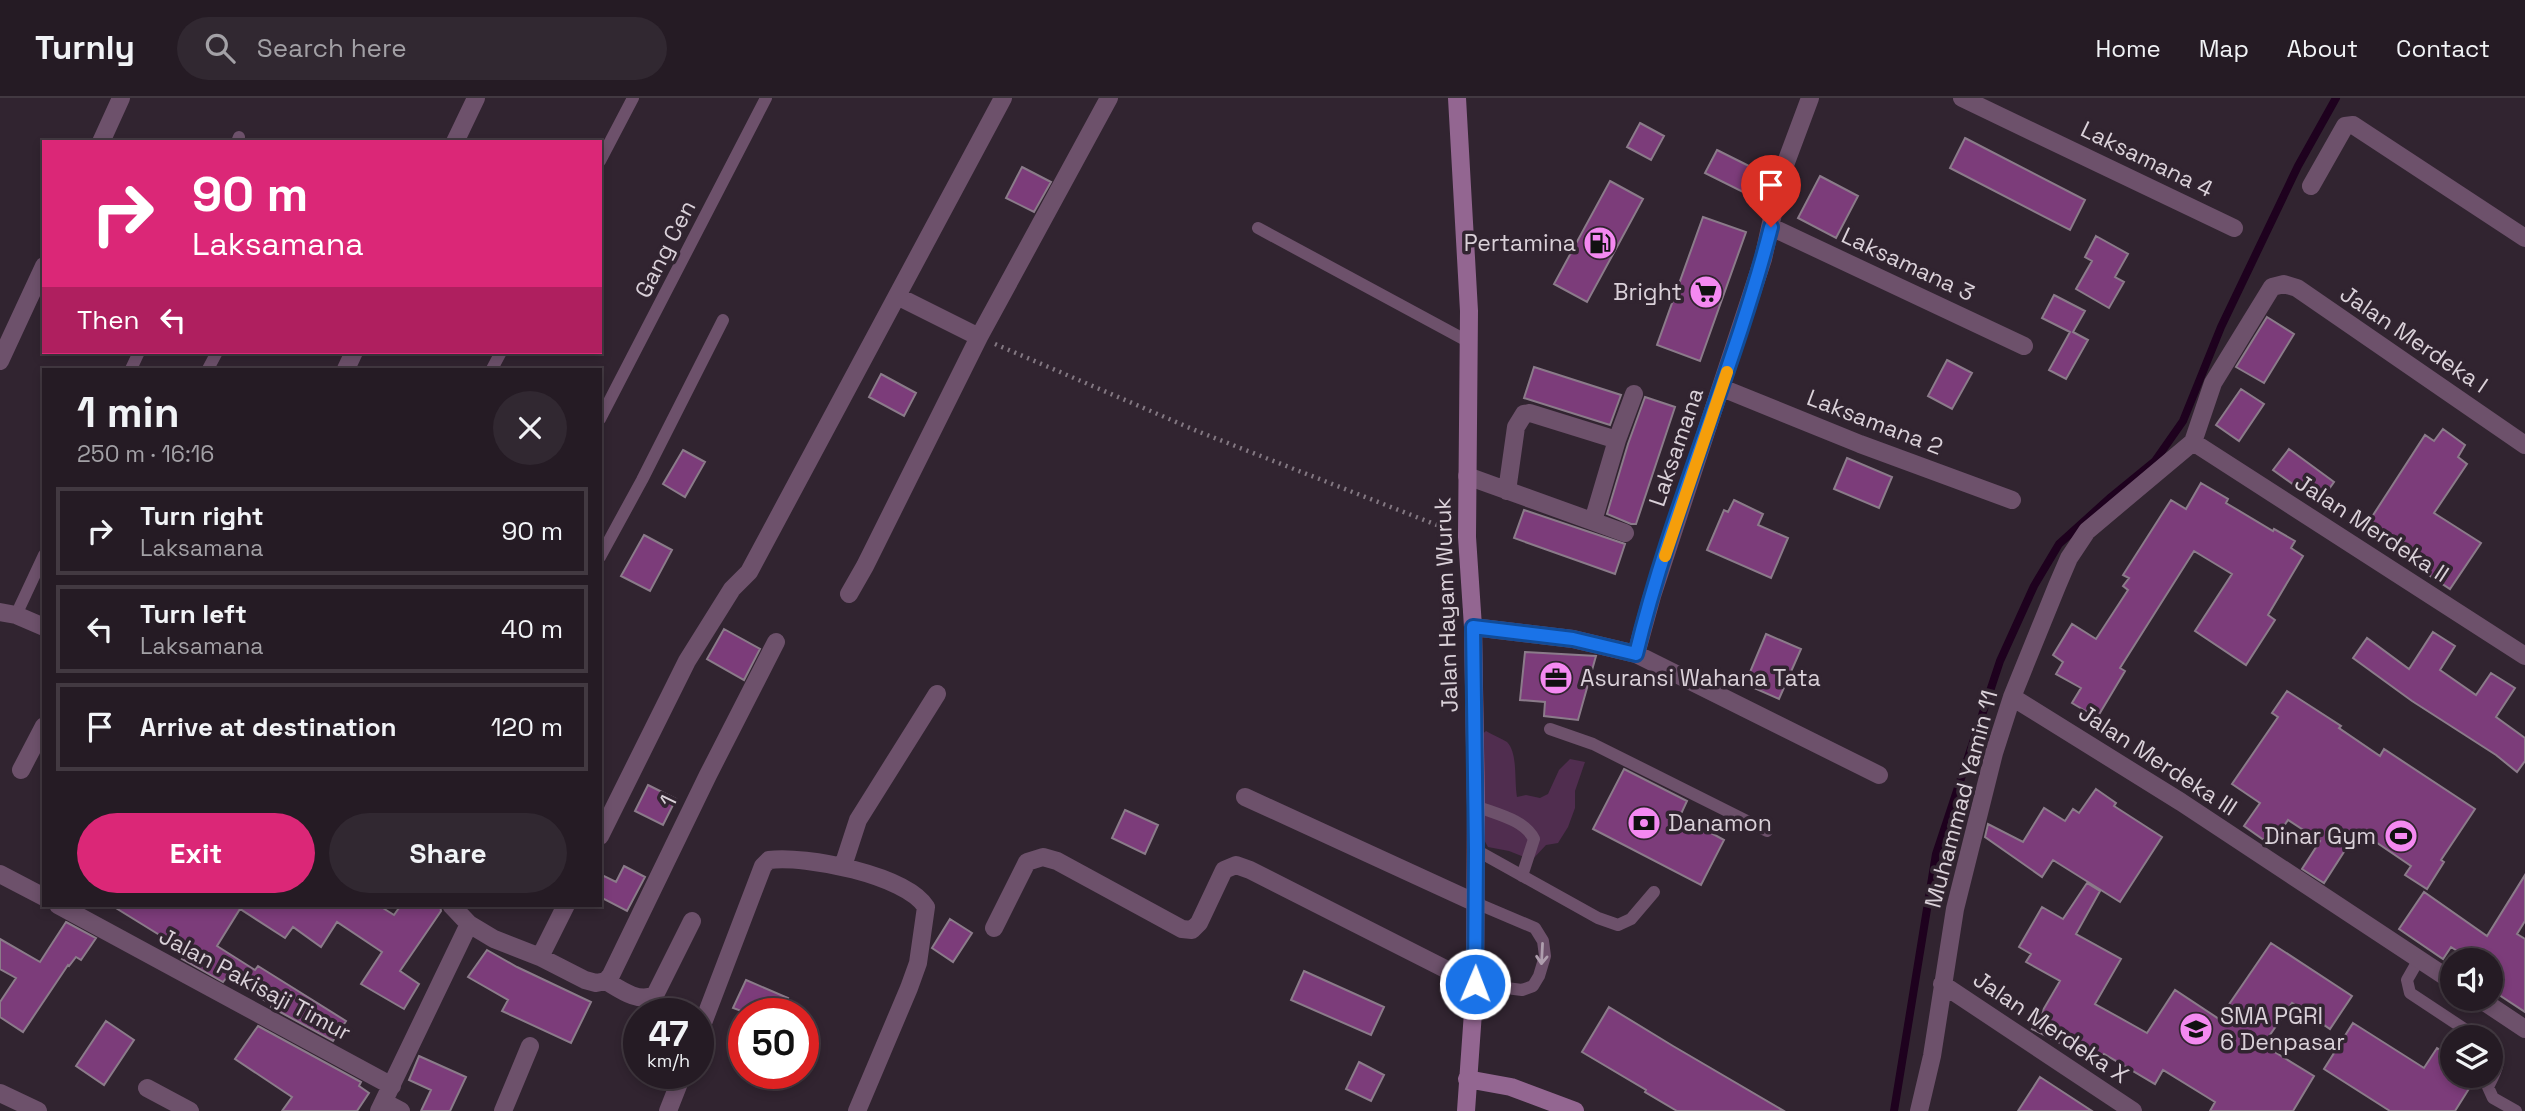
<!DOCTYPE html>
<html lang="en">
<head>
<meta charset="utf-8">
<style>
  :root { --surface:#251b24; --page:#312831; --text:#f1f3f6; --muted:#a3a1a6; --line:#423941; --accent:#db2777 }
  body { margin:0; font-family:"Space Grotesk",sans-serif; background:var(--page); color:var(--text); height:100vh; display:flex; flex-direction:column; font-size:26px; white-space:nowrap }
  * { box-sizing:border-box; margin:0 }
  p { font-size:23px; color:var(--muted) }
  .icon { flex:none; width:38px; height:38px; fill:none; stroke:currentColor; stroke-width:2; stroke-linecap:round; stroke-linejoin:round }
  .map { position:relative; flex:1; overflow:hidden }
  .panel { position:absolute; left:42px; top:270px; width:560px; height:539px; display:flex; flex-direction:column; background:var(--surface); border-radius:0px; box-shadow:0 4px 10px #0003,0 0 0 2px var(--line) }
  .panel>* { flex:none }
  .top-card { position:absolute; left:42px; top:42px; width:560px; height:214px; border-radius:0px; box-shadow:0 4px 10px #0003,0 0 0 2px var(--line); background:#db2777; color:#fff; overflow:hidden }
  .tools { position:absolute; left:2440px; top:850px; display:grid; gap:14px }
  .tools a { display:grid; place-items:center; width:63px; height:63px; border-radius:50%; background:var(--surface); box-shadow:0 4px 10px #0003,0 0 0 2px var(--line); font-size:35px }
  .speed { position:absolute; left:623px; top:900px; display:flex; gap:14px; font-size:35px; font-weight:700; text-align:center }
  .speed>* { display:grid; place-content:center; width:91px; height:91px; border-radius:50%; background:var(--surface); box-shadow:0 4px 10px #0003,0 0 0 2px var(--line); line-height:1 }
  .speed small { font-size:18px; font-weight:400 }
  .speed .limit { border:10px solid #d22; background:#fff; color:#111 }
  .pin { position:absolute; display:grid; place-items:center; width:60px; height:60px; color:#fff; margin:-72px -30px; border-radius:50% 50% 50% 0; rotate:-45deg; box-shadow:0 0 7px #0007 }
  .pin .icon { rotate:45deg }
  .me { position:absolute; width:77px; margin:-38px; rotate:1deg; stroke-linejoin:round; filter:drop-shadow(0 0 5px #0008) }
  .turn { display:flex; align-items:center; gap:24px; height:147px; padding:0 35px; font-size:32px }
  .turn .icon { width:91px; height:91px; stroke-width:2.5 }
  .turn b { display:block; font-size:49px; line-height:60px }
  .then { display:flex; align-items:center; height:66px; padding:0 35px; background:#0003; gap:14px; font-size:26px }
  .round { display:grid; place-items:center; flex:none; width:74px; height:74px; border-radius:37px; background:var(--page) }
  .head { display:flex; align-items:center; justify-content:space-between; height:119px; padding:0 35px }
  h1 { font-size:42px; font-weight:600; line-height:52px }
  .action { display:flex; gap:14px; margin-top:auto; padding:14px 35px }
  .action a { flex:1; height:80px; border-radius:42px; background:var(--accent); color:#fff; font-size:28px; font-weight:600; line-height:80px; text-align:center }
  .action a+a { background:var(--page); color:var(--text) }
  ul { padding:0; list-style:none }
  li { display:flex; align-items:center; gap:21px; height:88px; margin:0 14px 10px; padding:0 21px; border:4px solid var(--line); border-radius:0px }
  li div { flex:1 }
  li b { display:block; font-size:26px }
  li em { font-style:normal }
  header { display:flex; align-items:center; gap:42px; box-sizing:border-box; height:98px; padding:0 35px; background:var(--surface); border-bottom:2px solid var(--line) }
  header strong { font-size:33px }
  nav { display:flex; gap:38px; margin-inline-start:auto; font-size:24px }
  .search { width:490px; height:63px; background:var(--page); display:flex; align-items:center; gap:18px; box-sizing:border-box; padding:0 24px; border-radius:38px; color:var(--muted); font-size:26px }
  .map>svg:first-child { display:block }
  .green { fill:#502d4f }
  .lines { fill:none; stroke-linecap:round; stroke-linejoin:round }
  .stream { stroke:#1e011e; stroke-width:8 }
  .building { fill:#7c3c7a; stroke:#8b7b8a; stroke-width:2 }
  .path { stroke:#837882; stroke-width:4.5; stroke-dasharray:2 5; stroke-linecap:butt }
  .service { stroke:#6d516b; stroke-width:12 }
  .minor { stroke:#6d516b; stroke-width:18 }
  .secondary { stroke:#936691; stroke-width:18 }
  .oneway { stroke:#ae9ead }
  .route-casing { stroke:#114b97; stroke-width:18 }
  .route { stroke:#1a73e8; stroke-width:12 }
  .slow { stroke:#f59e0b; stroke-width:12 }
  .labels { text-anchor:middle; dominant-baseline:central; stroke-width:7; stroke-linejoin:round; paint-order:stroke }
  .street-label { font-size:23px; fill:#dad1d9; stroke:#312430 }
  .poi-label { font-size:23px; fill:#dad1d9; stroke:#312430; text-anchor:end }
</style>
</head>
<body>
<header>
<strong>Turnly</strong>
<div class="search"><svg class="icon" aria-label="search" viewBox="0 0 24 24"><circle cx="10" cy="10" r="6"/><path d="M15 15l6 6"/></svg>Search here</div>
<nav><a>Home</a><a>Map</a><a>About</a><a>Contact</a></nav>
</header>
<div class="map">
<svg width="2525" height="1013" viewBox="0 0 2525 1013">
  <rect width="100%" height="100%" fill="#312430"/>
  <path class="green" d="M1486 633C1492 637 1501 640 1507 644 1518 655 1514 682 1517 699L1526 697 1540 700 1548 696 1559 672 1570 661 1585 664 1575 693V710L1568 729 1558 745 1546 747 1532 762 1509 753 1488 749 1479 733V639Z"/>
  <g class="lines">
    <path class="stream" d="M1894 1013 1936 756 2000 563 2034 488 2059 446 2111 399 2155 363 2183 323 2221 229 2298 68 2336 0"/>
  </g>
  <path class="building" d="M1640 25 1664 38 1651 62 1627 49Z
    M1965 40 2085 102 2070 132 1950 70Z
    M1717 52 1765 76 1753 99 1705 75Z
    M1022 69 1051 84 1034 114 1006 100Z
    M1820 78 1858 98 1836 140 1798 120Z
    M1610 83 1643 101 1587 204 1554 186Z
    M1703 119 1746 134 1700 263 1657 247Z
    M2096 138 2128 156 2115 179 2124 184 2109 210 2076 191 2092 163 2085 159Z
    M2054 197 2085 213 2073 234 2088 242 2066 281 2049 272 2070 234 2042 220Z
    M2267 219 2294 236 2264 285 2236 269Z
    M1947 262 1972 275 1952 311 1928 298Z
    M1534 269 1621 297 1610 327 1524 300Z
    M881 276 916 295 904 318 869 299Z
    M2241 291 2264 306 2239 343 2216 327Z
    M1645 299 1675 309 1636 426H1631L1607 416 1628 346Z
    M2443 331 2465 347 2458 359 2467 366 2434 415 2481 445 2450 491 2415 468 2418 464 2366 428 2425 337 2434 343Z
    M2289 351 2334 384 2319 405 2273 372Z
    M683 352 705 364 685 399 663 386Z
    M1847 360 1892 379 1879 410 1834 391Z
    M2201 385 2228 401 2226 405 2273 433 2274 431 2295 443 2291 450 2303 458 2268 517 2275 522 2246 567 2195 533 2232 476 2194 453 2120 570 2125 573 2097 620 2072 605 2081 590 2056 576 2063 564 2053 557 2072 526 2096 541 2128 492 2123 488 2129 480 2123 477 2171 402 2186 411Z
    M1734 402 1763 416 1758 427 1788 440 1771 480 1707 452 1724 412 1728 414Z
    M1524 412 1625 446 1615 476 1514 440Z
    M644 437 672 452 650 493 621 478Z
    M724 531 760 551 744 582 707 561Z
    M2433 534 2455 548 2440 572 2476 597 2491 575 2515 590 2496 619 2525 640V663L2517 674 2496 657 2412 603 2353 560 2367 540 2409 571Z
    M1766 536 1801 551 1779 601 1745 586Z
    M1525 554 1596 558 1578 622 1544 618 1545 604 1520 602Z
    M2287 593 2341 628 2339 630 2380 658 2384 651 2475 711 2441 762 2444 764 2427 791 2405 777 2411 768 2358 732 2324 785 2302 771 2320 743 2288 722 2271 747 2244 728 2260 705 2232 686 2278 619 2272 615Z
    M1624 671 1687 703 1680 718 1724 742 1701 787 1593 731Z
    M648 687 676 701 663 727 635 713Z
    M2096 691 2116 705 2114 708 2162 739 2120 804 2053 762 2042 779 1985 739 1988 726 2023 744 2044 710 2065 723 2073 711 2079 715Z
    M1125 712 1158 727 1145 756 1112 740Z
    M624 768 645 779 627 813 600 799V776L616 784Z
    M2525 777V823L2517 836 2525 841V914L2490 891V863H2473L2451 849 2443 861 2399 831 2424 794 2487 838Z
    M2087 785 2100 793 2076 836 2121 861 2095 906 2147 935 2175 892 2219 921 2271 845 2352 898 2330 931 2292 905 2263 947 2314 978 2293 1013H2210L2215 1004 2163 972 2155 986 2104 956 2099 965 2032 931 2060 883 2026 864 2031 856 2019 849 2042 809 2063 821Z
    M111 807H378L394 817 401 807H440L441 813 400 873 419 886 404 911 361 886 382 854 337 824 321 849 293 829 285 840 240 811 217 848 255 872 258 868 346 923 333 943 271 909 272 907 227 879 223 884 182 861 187 854Z
    M950 821 972 835 953 864 932 850Z
    M66 824 96 840 81 862 76 859 69 868 68 867 23 934 0 919V904L16 880 0 871V841L40 864Z
    M487 852 517 869 591 904 571 945 502 913 508 902 468 879Z
    M1304 873 1384 909 1371 937 1291 902Z
    M746 882 788 900 781 915H747L733 910Z
    M1609 909 1673 948 1784 1013H1677L1645 994 1646 992 1582 954Z
    M106 923 134 942 104 987 76 968Z
    M2353 925 2424 970 2437 950 2452 959V978H2477L2455 1013H2390L2324 971Z
    M258 928 361 984 359 988 369 995 357 1013H282L292 999 235 961Z
    M419 958 466 979 450 1013H421L431 992 409 982Z
    M1359 964 1384 977 1371 1003 1346 991Z
    M2040 979 2092 1013H2018Z"/>
  <g class="lines">
    <path class="path" d="M995 246 1197 333 1447 431"/>
    <path class="service" d="M237 44 239 39
      M600 63 633 0
      M1258 130 1469 244
      M131 271 139 254
      M208 271 217 254
      M492 271 501 254
      M600 321 766 0
      M600 459 642 382 723 222
      M16 517 44 457
      M1550 631 1593 646 1767 733
      M1476 708C1495 716 1524 721 1534 741L1522 778
      M1476 752 1598 820 1618 827 1631 821 1654 794
      M2419 861 2407 882 2410 895 2478 940
      M1475 886 1522 892 1533 888 1539 878 1545 858 1543 843 1535 830 1476 805
      M2490 947C2506 957 2494 977 2488 989L2493 1000 2516 1013"/>
    <path class="minor" d="M1962 0 2234 130
      M101 44 121 0
      M455 44 476 0
      M2311 88 2345 28 2353 27 2525 140
      M1771 129 2024 248
      M897 198 979 239
      M0 263 44 168
      M346 271 354 254
      M1722 290 1860 346 2012 402
      M2193 344 2525 558
      M1467 378 1625 435
      M1507 393 1516 329 1524 316 1530 315 1617 342
      M1593 423 1617 342 1634 296
      M849 496 865 468 979 239 1109 0
      M0 514 16 517 44 529
      M1473 529 1573 541 1636 556 1879 677
      M1636 556 1652 498 1763 161 1782 75 1810 0
      M2012 599 2181 704 2452 883
      M21 672 44 628
      M1245 699 1476 805
      M600 738 687 563 732 491 749 474 1003 0
      M843 768 858 722 937 596
      M0 776 44 799
      M58 807 392 988
      M451 807 469 826 494 841 540 859 585 882 596 885 606 883C621 892 638 905 655 897L692 823
      M994 830 1027 764 1043 759 1057 763 1182 831 1192 832 1199 825 1224 772 1236 767 1250 772 1475 886
      M540 859 566 807
      M606 883 611 877 708 677 776 544
      M1942 886 2133 1013
      M2480 901 2525 931
      M698 938 763 768 769 762C805 757 906 777 926 809L918 865 909 890 857 1013
      M147 990 190 1013
      M0 995 38 1013
      M384 1004 401 1013
      M379 1013 469 826
      M503 1013 530 948
      M668 1013 683 975
      M1919 1013 1932 958 1955 811 1994 655 2012 599 2057 488 2069 460 2087 433 2193 344 2213 285 2272 189 2284 186 2297 190 2525 347"/>
    <path class="secondary" d="M1457 0 1469 213 1467 439 1473 529 1476 708 1475 886 1466 1013
      M1467 981 1511 989 1575 1013"/>
  </g>
  <defs><path id="oneway-shaft" d="M-6 0H5M1.5-3L5.5 0L1.5 3" fill="none" stroke-width="1.6" stroke-linecap="round" stroke-linejoin="round" transform="scale(1.75)"/></defs>
  <use class="oneway" href="#oneway-shaft" transform="translate(1542 856) rotate(93)"/>
  <g class="lines">
    <defs>
      <path id="route" d="M1475 886 1476 752 1473 529 1573 541 1636 556C1671 411 1734 273 1771 129"/>
    </defs>
    <use href="#route" class="route-casing"/>
    <use href="#route" class="route"/>
    <path class="slow" d="M1665 458 1727 274"/>
  </g>
  <defs>
    <symbol id="fuel-disc" viewBox="-11 -11 22 22"><circle r="9.5" fill="#f489f1" stroke="#312430"/><path d="M-5.5-6h7V0h2V4h1.3V-2.5L3-4.5l.8-.8L6-3V5H2.5V1h-1V6h-7ZM-4.2-4.7v3.2H.2V-4.7Z" fill="#111"/></symbol>
    <symbol id="supermarket-disc" viewBox="-11 -11 22 22"><circle r="9.5" fill="#f489f1" stroke="#312430"/><path d="M-6-5.5h2.5l.6 2H6L4.5 2H-2.5L-4.4-4H-6ZM-1.5 3.2a1.3 1.3 0 1 0 .1 0ZM3 3.2a1.3 1.3 0 1 0 .1 0Z" fill="#111"/></symbol>
    <symbol id="office-disc" viewBox="-11 -11 22 22"><circle r="9.5" fill="#f489f1" stroke="#312430"/><path d="M-6-3h4V-5.5h4V-3h4V5H-6ZM-1-4.5V-3h2v-1.5ZM-6 0V1H6V0Z" fill="#111"/></symbol>
    <symbol id="bank-disc" viewBox="-11 -11 22 22"><circle r="9.5" fill="#f489f1" stroke="#312430"/><path d="M-6-4H6V4H-6ZM0-2.3a2.3 2.3 0 1 0 0 4.6a2.3 2.3 0 1 0 0-4.6Z" fill="#111"/></symbol>
    <symbol id="stadium-disc" viewBox="-11 -11 22 22"><circle r="9.5" fill="#f489f1" stroke="#312430"/><path d="M0-5a6.5 5 0 1 0 0 10a6.5 5 0 1 0 0-10ZM-3.5-1.8h7v3.6h-7Z" fill="#111"/></symbol>
    <symbol id="school-disc" viewBox="-11 -11 22 22"><circle r="9.5" fill="#f489f1" stroke="#312430"/><path d="M0-5L7-2L0 1L-7-2ZM-4 1L0 2.5L4 1V4Q0 6-4 4Z" fill="#111"/></symbol>
  </defs>
  <g fill-rule="evenodd">
    <use href="#fuel-disc" x="1581" y="126" width="38" height="38"/>
    <use href="#supermarket-disc" x="1687" y="175" width="38" height="38"/>
    <use href="#office-disc" x="1537" y="561" width="38" height="38"/>
    <use href="#bank-disc" x="1625" y="706" width="38" height="38"/>
    <use href="#stadium-disc" x="2382" y="719" width="38" height="38"/>
    <use href="#school-disc" x="2177" y="912" width="38" height="38"/>
  </g>
  <g class="labels">
    <g class="street-label">
      <text transform="translate(2147 61) rotate(26)">Laksamana 4</text>
      <text transform="translate(665 151) rotate(-63)">Gang Cen</text>
      <text transform="translate(1908 166) rotate(25)">Laksamana 3</text>
      <text transform="translate(2414 241) rotate(34)">Jalan Merdeka I</text>
      <text transform="translate(1875 324) rotate(21)">Laksamana 2</text>
      <text transform="translate(1676 349) rotate(-71)">Laksamana</text>
      <text transform="translate(2372 430) rotate(33)">Jalan Merdeka II</text>
      <text transform="translate(1446 507) rotate(-92)">Jalan Hayam Wuruk</text>
      <text transform="translate(2158 662) rotate(33)">Jalan Merdeka III</text>
      <text transform="translate(1961 701) rotate(-75)">Muhammad Yamin 11</text>
      <text transform="translate(668 703) rotate(-64)">1</text>
      <text transform="translate(255 886) rotate(28)">Jalan Pakisaji Timur</text>
      <text transform="translate(2051 929) rotate(34)">Jalan Merdeka X</text>
    </g>
    <g class="poi-label">
      <text x="1576" y="145">Pertamina</text>
      <text x="1682" y="194">Bright</text>
      <text x="1580" y="580" text-anchor="start">Asuransi Wahana Tata</text>
      <text x="1668" y="725" text-anchor="start">Danamon</text>
      <text x="2376" y="738">Dinar Gym</text>
      <text x="2220" y="918" text-anchor="start">SMA PGRI<tspan x="2220" dy="26">6 Denpasar</tspan></text>
    </g>
  </g>
</svg>
<div class="tools">
<a><svg class="icon" aria-label="sound" viewBox="0 0 24 24"><path d="M4 9h4l5-4v14l-5-4H4zM17 9q2 3 0 6"/></svg></a>
<a><svg class="icon" aria-label="layers" viewBox="0 0 24 24"><path d="M12 4l9 5-9 5-9-5zM3 14l9 5 9-5"/></svg></a>
</div>
<div class="speed"><div>47<small>km/h</small></div><div class="limit">50</div></div>
<div class="pin" style="left:1771px;top:129px;background:#d93025"><svg class="icon" aria-label="arrive" viewBox="0 0 24 24"><path d="M6 21V4h12l-3 4 3 4H6"/></svg></div>
<svg class="me" style="left:1475px;top:886px" viewBox="-20 -20 40 40"><circle r="17" fill="#1a73e8" stroke="#fff" stroke-width="3"/><path d="M0-11L8 9 0 5-8 9z" fill="#fff"/></svg>
<div class="top-card">
<div class="turn"><svg class="icon" aria-label="right" viewBox="0 0 24 24"><path d="M7 20v-9h11M14 6l5 5-5 5"/></svg><div><b>90 m</b>Laksamana</div></div>
<div class="then">Then<svg class="icon" aria-label="left" viewBox="0 0 24 24"><path d="M17 20v-9H6M10 6l-5 5 5 5"/></svg></div>
</div>
<section class="panel">
<div class="head"><div><h1>1 min</h1><p>250 m · 16:16</p></div><a class="round"><svg class="icon" aria-label="close" viewBox="0 0 24 24"><path d="M6 6l12 12M18 6L6 18"/></svg></a></div>
<ul>
<li><svg class="icon" aria-label="right" viewBox="0 0 24 24"><path d="M7 20v-9h11M14 6l5 5-5 5"/></svg><div><b>Turn right</b><p>Laksamana</p></div><em>90 m</em></li>
<li><svg class="icon" aria-label="left" viewBox="0 0 24 24"><path d="M17 20v-9H6M10 6l-5 5 5 5"/></svg><div><b>Turn left</b><p>Laksamana</p></div><em>40 m</em></li>
<li><svg class="icon" aria-label="arrive" viewBox="0 0 24 24"><path d="M6 21V4h12l-3 4 3 4H6"/></svg><div><b>Arrive at destination</b></div><em>120 m</em></li>
</ul>
<div class="action"><a>Exit</a><a>Share</a></div>
</section>
</div>
</body>
</html>
